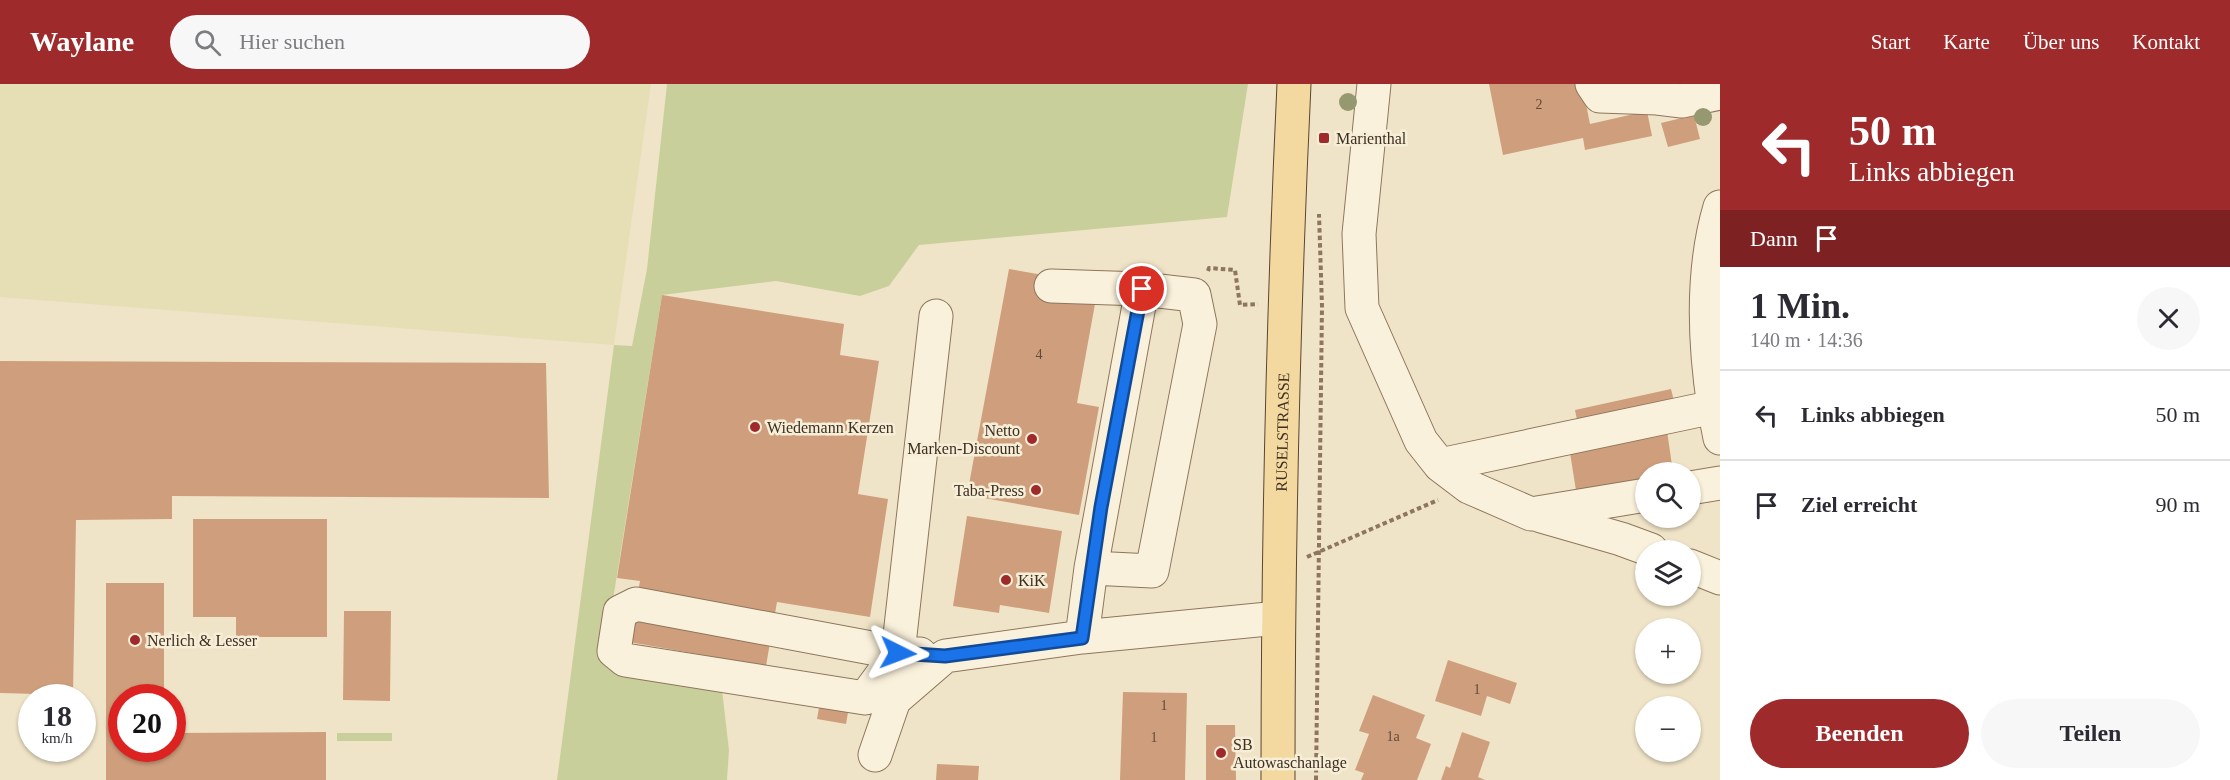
<!DOCTYPE html>
<html lang="de">
<head>
<meta charset="utf-8">
<style>
  :root { --surface:#fff; --page:#f7f7f7; --text:#2b2b33; --muted:#7c7c81; --line:#e1e1e2; --accent:#9e2a2b }
  body { margin:0; font-family:Georgia,serif; background:var(--page); color:var(--text); height:100vh; display:flex; flex-direction:column; font-size:22px; white-space:nowrap }
  * { box-sizing:border-box; margin:0 }
  p { font-size:20px; color:var(--muted) }
  .icon { flex:none; width:33px; height:33px; fill:none; stroke:currentColor; stroke-width:2; stroke-linecap:round; stroke-linejoin:round }
  .map { position:relative; flex:1; overflow:hidden }
  .details { display:flex; flex-direction:column; background:var(--surface); width:510px }
  .details>* { flex:none }
  .hud { background:#9e2a2b; color:#fff; overflow:hidden }
  .fabs { position:absolute; left:1635px; top:378px; display:grid; gap:12px }
  .fabs a { display:grid; place-items:center; width:66px; height:66px; border-radius:50%; background:var(--surface); box-shadow:0 2px 4px #0004; font-size:30px }
  .speed { position:absolute; left:18px; top:600px; display:flex; gap:12px; font-size:30px; font-weight:700; text-align:center }
  .speed>* { display:grid; place-content:center; width:78px; height:78px; border-radius:50%; background:var(--surface); box-shadow:0 2px 4px #0004; line-height:1 }
  .speed small { font-size:15px; font-weight:400 }
  .speed .limit { border:9px solid #d22; background:#fff; color:#111 }
  .pin { position:absolute; display:grid; place-items:center; width:51px; height:51px; color:#fff; margin:-26px; border:3px solid #fff; border-radius:50%; box-shadow:0 2px 6px #0007 }
  .me { position:absolute; width:66px; margin:-33px; rotate:93deg; stroke-linejoin:round; filter:drop-shadow(0 0 4px #0008) }
  .turn { display:flex; align-items:center; gap:21px; height:126px; padding:0 30px; font-size:27px }
  .turn .icon { width:78px; height:78px; stroke-width:2.5 }
  .turn b { display:block; font-size:42px; line-height:51px }
  .then { display:flex; align-items:center; height:57px; padding:0 30px; background:#0003; gap:12px; font-size:22px }
  .round { display:grid; place-items:center; flex:none; width:63px; height:63px; border-radius:32px; background:var(--page) }
  .summary { display:flex; align-items:center; justify-content:space-between; height:102px; padding:0 30px }
  h1 { font-size:36px; font-weight:700; line-height:45px }
  .button { display:flex; gap:12px; margin-top:auto; padding:12px 30px }
  .button a { flex:1; height:69px; border-radius:36px; background:var(--accent); color:#fff; font-size:24px; font-weight:700; line-height:69px; text-align:center }
  .button a+a { background:var(--page); color:var(--text) }
  ul { padding:0; list-style:none }
  li { display:flex; align-items:center; gap:18px; height:90px; padding:0 30px; border-top:2px solid var(--line) }
  li div { flex:1 }
  li b { display:block; font-size:22px }
  li em { font-style:normal }
  header { display:flex; align-items:center; gap:36px; box-sizing:border-box; height:84px; padding:0 30px; background:var(--accent); color:#fff }
  header strong { font-size:28px }
  nav { display:flex; gap:33px; margin-inline-start:auto; font-size:21px }
  .search { width:420px; height:54px; background:var(--page); display:flex; align-items:center; gap:15px; box-sizing:border-box; padding:0 21px; border-radius:33px; color:var(--muted); font-size:22px }
  main { display:flex; flex:1; min-height:0 }
  .map>svg:first-child { display:block }
  .farmland { fill:#e6deb5 }
  .green { fill:#c9cf9b }
  .building { fill:#cf9f7d }
  .lines { fill:none; stroke-linecap:round; stroke-linejoin:round }
  .minor-casing { stroke:#8d765c; stroke-width:35 }
  .major-casing { stroke:#5b4430; stroke-width:35 }
  .path { stroke:#8d765c; stroke-width:4; stroke-dasharray:4.5 3; stroke-linecap:butt }
  .minor { stroke:#faf1dc; stroke-width:33 }
  .major { stroke:#f3d9a0; stroke-width:33 }
  .tree { fill:#96986f }
  .route-casing { stroke:#114b97; stroke-width:15 }
  .route { stroke:#1a73e8; stroke-width:10 }
  .poi-dot { fill:#9e2a2b; stroke:#f7eed8; stroke-width:2 }
  .labels { text-anchor:middle; dominant-baseline:central; stroke-width:5; stroke-linejoin:round; paint-order:stroke }
  .number-label { font-size:14px; fill:#624a37 }
  .poi-label { font-size:16px; fill:#3d2e20; stroke:#f7eed8; text-anchor:start }
  .street-label { font-size:16px; fill:#3d2e20; stroke:#f7eed8 }
</style>
</head>
<body>
<header>
<strong>Waylane</strong>
<div class="search"><svg class="icon" aria-label="search" viewBox="0 0 24 24"><circle cx="10" cy="10" r="6"/><path d="M15 15l6 6"/></svg>Hier suchen</div>
<nav><a>Start</a><a>Karte</a><a>Über uns</a><a>Kontakt</a></nav>
</header>
<main>
<div class="map">
<svg width="1720" height="696" viewBox="0 0 1720 696">
  <rect width="100%" height="100%" fill="#f0e4c8"/>
  <path class="farmland" d="M0 0H651L614 261 0 213Z"/>
  <path class="green" d="M667 0H1248L1227 133 919 161 889 202 860 212 776 197 662 211 603 578 721 597 729 666 727 696H557L614 261 632 262 647 185Z
    M337 649H392V657H337Z"/>
  <path class="building" d="M1489 0H1582L1590 40 1647 27 1652 52 1585 66 1583 54 1503 71Z
    M1694 31 1700 55 1668 63 1661 39Z
    M1009 185 1043 191 1095 220 1077 319 1099 323 1079 431 967 411Z
    M662 211 844 240 840 271 879 277 858 410 888 415 870 533 777 518 766 582 629 558 640 497 617 494Z
    M0 277 546 279 549 414 172 412V435L76 436 73 611 0 609Z
    M1671 305 1676 325 1579 346 1575 326Z
    M1666 340 1673 388H1646V402L1577 413 1568 356Z
    M967 432 1062 447 1049 529 1000 521 999 529 953 522Z
    M193 435H327V553H236V533H193Z
    M106 499H164V614H122V664H172V649L326 648V696H106Z
    M344 527H391L390 617 343 616Z
    M1448 576 1517 599 1510 620 1487 612 1481 632 1435 617Z
    M1123 608 1187 609 1185 696H1120Z
    M1373 611 1425 631 1416 654 1431 660 1417 696H1361L1364 689 1355 686 1369 650 1359 647Z
    M820 618 849 623 846 640 817 635Z
    M1206 641H1235L1236 696H1206Z
    M1462 648 1490 658 1478 693 1485 696H1441L1446 682 1450 684Z
    M937 680 979 682 978 696H936Z"/>
  <g class="lines">
    <defs>
      <path id="minor" d="M1374 0 1359 150 1362 224 1421 357 1440 381 1469 403 1531 430 1646 411
        M1592 0 1600 12 1657 14 1682 17 1720 9
        M1720 123C1701 187 1704 257 1714 323L1720 321
        M1051 202 1142 205
        M1440 381 1714 323 1720 354
        M1690 404 1720 399
        M1541 432 1621 455 1651 466
        M1690 482 1720 494
        M636 520 898 569 865 614 625 576 614 567 620 528Z
        M1082 553 1091 484 1152 487 1200 240 1194 211 1142 205 1091 484
        M920 570 898 569 936 232
        M875 671 894 616 945 572 1082 553 1278 534"/>
      <g id="major">
        <path id="s1" d="M1278 696C1278 464 1283 232 1294 0"/>
      </g>
    </defs>
    <use href="#minor" class="minor-casing"/>
    <use href="#major" class="major-casing"/>
    <path class="path" d="M1208 187 1209 184 1235 186 1240 221 1258 220
      M1307 473 1438 416
      M1316 696 1322 222 1319 130"/>
    <use href="#minor" class="minor"/>
    <use href="#major" class="major"/>
  </g>
  <g class="tree">
    <circle cx="1348" cy="18" r="9"/>
    <circle cx="1703" cy="33" r="9"/>
  </g>
  <g class="lines">
    <defs>
      <path id="route" d="M898 569 945 572 1082 554 1101 423 1142 205"/>
    </defs>
    <use href="#route" class="route-casing"/>
    <use href="#route" class="route"/>
  </g>
  <g class="poi-dot">
    <rect x="1318" y="48" width="12" height="12" rx="3"/>
    <circle cx="755" cy="343" r="6"/>
    <circle cx="1032" cy="355" r="6"/>
    <circle cx="1036" cy="406" r="6"/>
    <circle cx="1006" cy="496" r="6"/>
    <circle cx="135" cy="556" r="6"/>
    <circle cx="1221" cy="669" r="6"/>
  </g>
  <g class="labels">
    <g class="number-label">
      <text x="1539" y="20">2</text>
      <text x="1039" y="270">4</text>
      <text x="1477" y="605">1</text>
      <text x="1164" y="621">1</text>
      <text x="1393" y="652">1a</text>
      <text x="1154" y="653">1</text>
    </g>
    <g class="poi-label">
      <text x="1336" y="54">Marienthal</text>
      <text x="767" y="343">Wiedemann Kerzen</text>
      <text x="1020" y="346" text-anchor="end">Netto<tspan x="1020" dy="18">Marken-Discount</tspan></text>
      <text x="1024" y="406" text-anchor="end">Taba-Press</text>
      <text x="1018" y="496">KiK</text>
      <text x="147" y="556">Nerlich &amp; Lesser</text>
      <text x="1233" y="660">SB<tspan x="1233" dy="18">Autowaschanlage</tspan></text>
    </g>
    <g class="street-label">
      <text stroke="none"><textPath href="#s1" startOffset="348">RUSELSTRASSE</textPath></text>
    </g>
  </g>
</svg>
<div class="fabs">
<a><svg class="icon" aria-label="search" viewBox="0 0 24 24"><circle cx="10" cy="10" r="6"/><path d="M15 15l6 6"/></svg></a>
<a><svg class="icon" aria-label="layers" viewBox="0 0 24 24"><path d="M12 4l9 5-9 5-9-5zM3 14l9 5 9-5"/></svg></a>
<a>+</a>
<a>−</a>
</div>
<div class="speed"><div>18<small>km/h</small></div><div class="limit">20</div></div>
<div class="pin" style="left:1142px;top:205px;background:#d93025"><svg class="icon" aria-label="arrive" viewBox="0 0 24 24"><path d="M6 21V4h12l-3 4 3 4H6"/></svg></div>
<svg class="me" style="left:898px;top:569px" viewBox="-20 -20 40 40"><path d="M0-17L14 15 0 8-14 15z" fill="#1a73e8" stroke="#fff" stroke-width="4"/></svg>
</div>
<section class="details">
<div class="hud">
<div class="turn"><svg class="icon" aria-label="left" viewBox="0 0 24 24"><path d="M17 20v-9H6M10 6l-5 5 5 5"/></svg><div><b>50 m</b>Links abbiegen</div></div>
<div class="then">Dann<svg class="icon" aria-label="arrive" viewBox="0 0 24 24"><path d="M6 21V4h12l-3 4 3 4H6"/></svg></div>
</div>
<div class="summary"><div><h1>1 Min.</h1><p>140 m · 14:36</p></div><a class="round"><svg class="icon" aria-label="close" viewBox="0 0 24 24"><path d="M6 6l12 12M18 6L6 18"/></svg></a></div>
<ul>
<li><svg class="icon" aria-label="left" viewBox="0 0 24 24"><path d="M17 20v-9H6M10 6l-5 5 5 5"/></svg><div><b>Links abbiegen</b></div><em>50 m</em></li>
<li><svg class="icon" aria-label="arrive" viewBox="0 0 24 24"><path d="M6 21V4h12l-3 4 3 4H6"/></svg><div><b>Ziel erreicht</b></div><em>90 m</em></li>
</ul>
<div class="button"><a>Beenden</a><a>Teilen</a></div>
</section>
</main>
</body>
</html>
